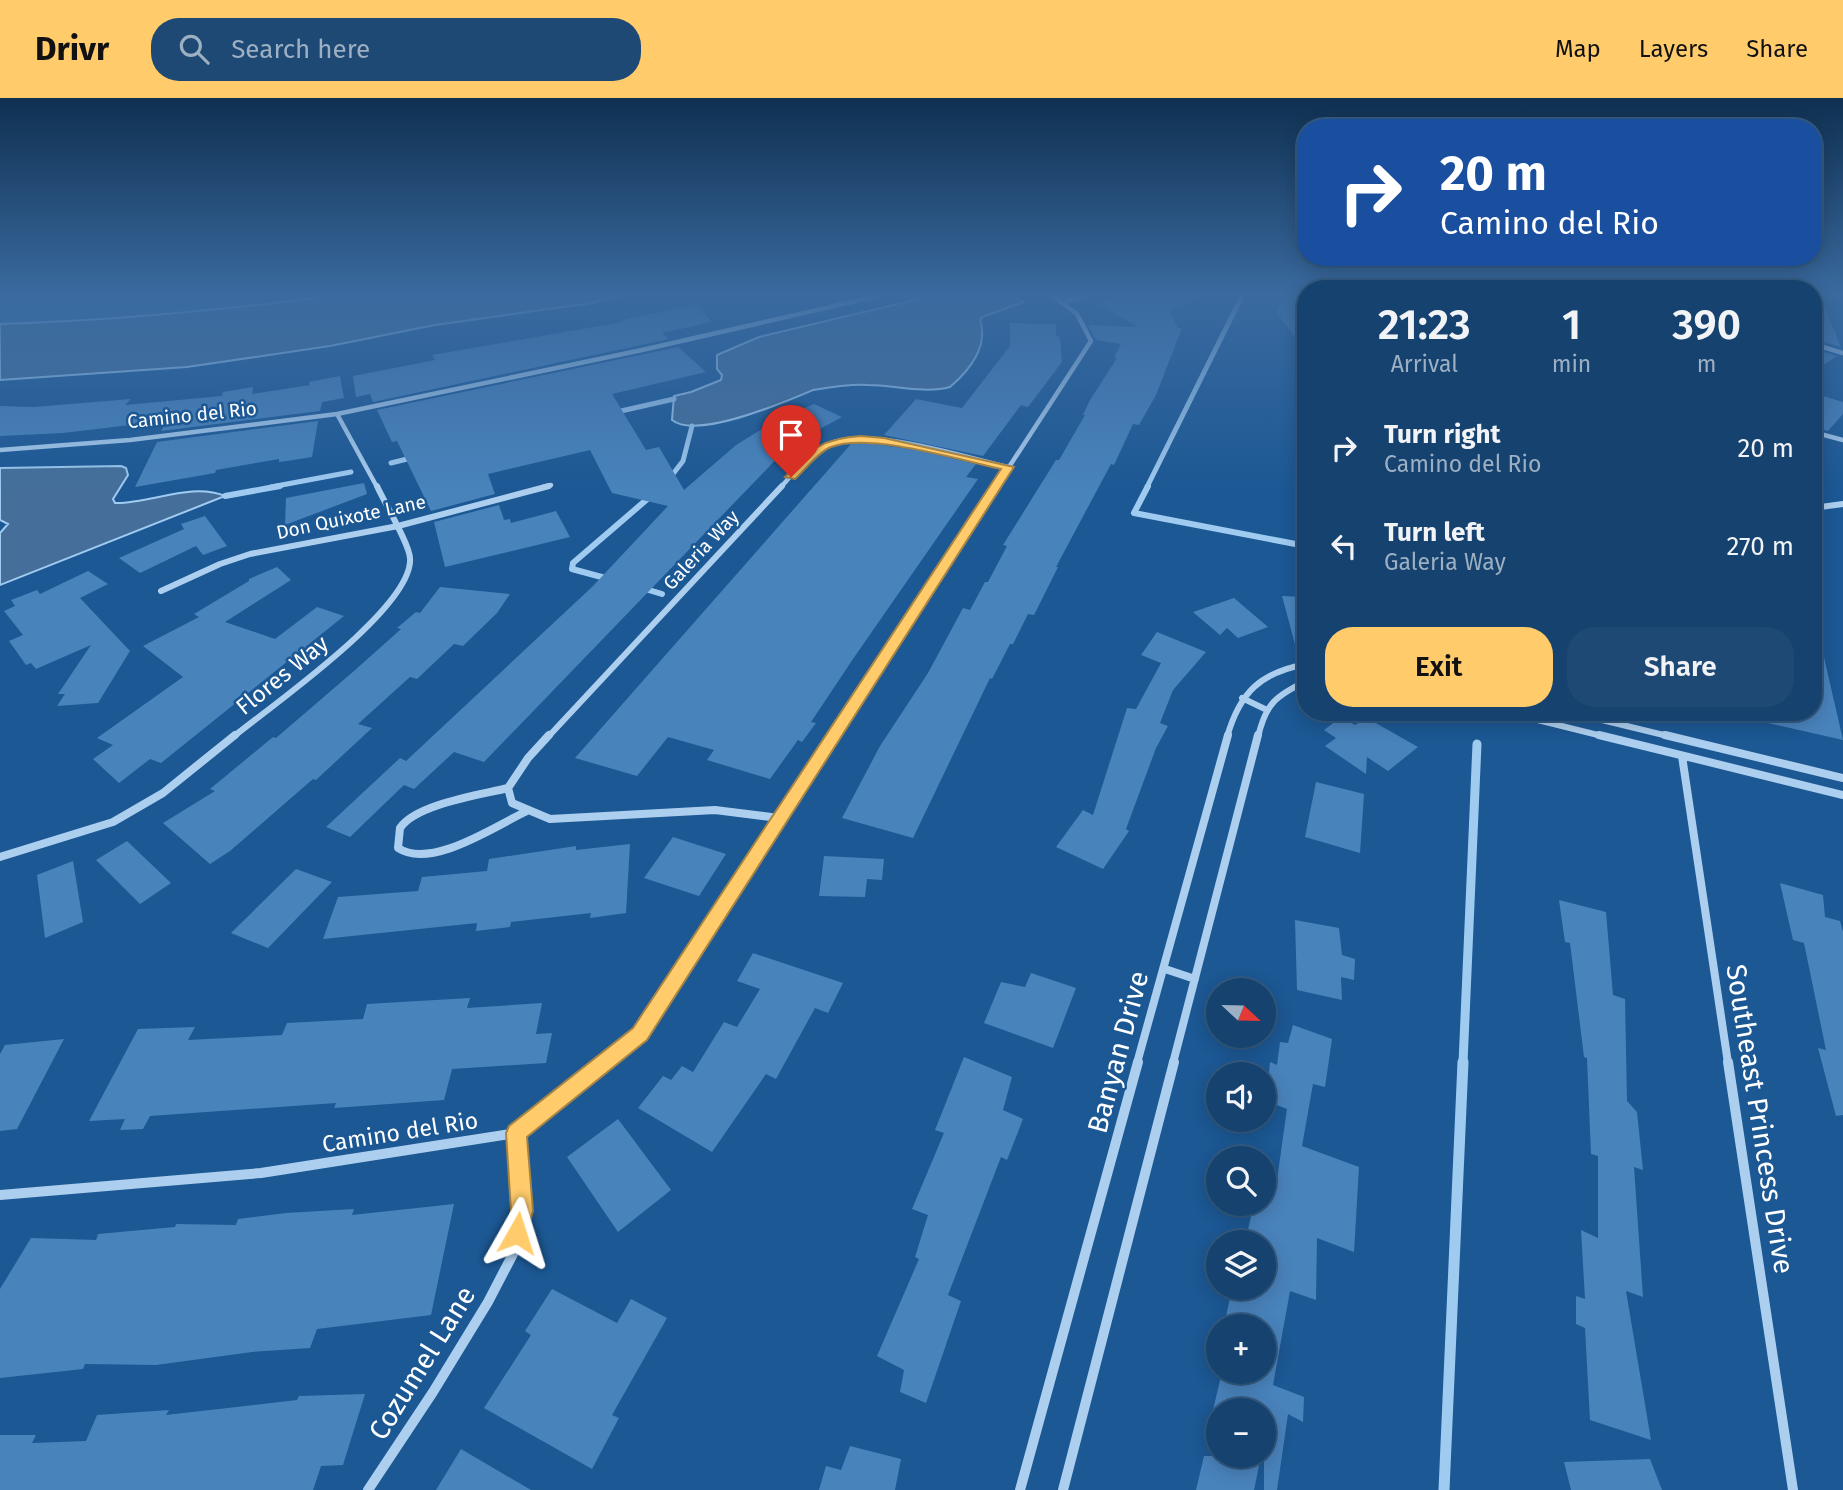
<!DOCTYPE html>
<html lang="en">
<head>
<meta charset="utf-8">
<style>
  :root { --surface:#15426f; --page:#1e4974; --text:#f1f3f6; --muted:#9db0c3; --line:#345b82; --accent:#ffcb6b }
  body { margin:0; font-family:"Fira Sans",sans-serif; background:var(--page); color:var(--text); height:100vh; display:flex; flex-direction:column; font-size:26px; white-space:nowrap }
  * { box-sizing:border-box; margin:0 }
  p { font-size:23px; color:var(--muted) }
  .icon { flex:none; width:38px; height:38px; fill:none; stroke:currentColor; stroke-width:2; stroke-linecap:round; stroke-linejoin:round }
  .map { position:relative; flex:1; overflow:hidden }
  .details { position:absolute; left:1297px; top:182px; width:525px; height:441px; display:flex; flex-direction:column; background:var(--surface); border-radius:28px; box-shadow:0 4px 18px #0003,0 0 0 2px var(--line) }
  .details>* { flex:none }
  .top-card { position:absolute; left:1297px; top:21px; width:525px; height:147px; border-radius:28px; box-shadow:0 4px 18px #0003,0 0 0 2px var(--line); background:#1a4fa0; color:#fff; overflow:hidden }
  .needle { width:46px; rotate:112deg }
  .buttons { position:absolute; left:1206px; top:880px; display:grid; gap:14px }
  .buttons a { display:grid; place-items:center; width:70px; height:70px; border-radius:50%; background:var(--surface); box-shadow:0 4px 18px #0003,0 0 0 2px var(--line); font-size:35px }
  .pin { position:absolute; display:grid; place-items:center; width:60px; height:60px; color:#fff; margin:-72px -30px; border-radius:50% 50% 50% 0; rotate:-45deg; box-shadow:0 0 7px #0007 }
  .pin .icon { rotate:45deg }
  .me { position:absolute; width:77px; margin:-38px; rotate:6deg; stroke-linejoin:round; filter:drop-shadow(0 0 5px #0008) }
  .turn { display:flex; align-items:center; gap:24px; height:147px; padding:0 28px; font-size:32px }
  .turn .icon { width:91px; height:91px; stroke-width:2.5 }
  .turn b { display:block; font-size:49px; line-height:60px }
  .eta { display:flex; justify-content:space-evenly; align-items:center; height:119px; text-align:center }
  .eta b { font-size:42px; font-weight:600; line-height:49px }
  .button { display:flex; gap:14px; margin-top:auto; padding:14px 28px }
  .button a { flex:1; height:80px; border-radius:28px; background:var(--accent); color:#111; font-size:28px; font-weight:600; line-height:80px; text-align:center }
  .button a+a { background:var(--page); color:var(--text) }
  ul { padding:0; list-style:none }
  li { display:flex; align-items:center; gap:21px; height:98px; padding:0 28px }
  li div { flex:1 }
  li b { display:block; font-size:26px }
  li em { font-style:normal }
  header { display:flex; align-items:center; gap:42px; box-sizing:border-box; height:98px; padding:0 35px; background:var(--accent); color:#111 }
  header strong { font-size:33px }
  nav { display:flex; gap:38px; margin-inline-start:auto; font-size:24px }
  .search { width:490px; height:63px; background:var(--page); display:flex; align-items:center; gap:18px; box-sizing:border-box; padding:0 24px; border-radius:28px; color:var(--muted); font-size:26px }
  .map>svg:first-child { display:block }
  .green { fill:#3072b1 }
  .water { fill:#456f9a; stroke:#a0cbf1; stroke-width:2 }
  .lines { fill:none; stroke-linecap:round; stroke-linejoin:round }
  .stream-far3 { stroke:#a0cbf1; stroke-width:5 }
  .stream-far2 { stroke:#a0cbf1; stroke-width:6 }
  .stream-far1 { stroke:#a0cbf1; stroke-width:9 }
  .stream { stroke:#a0cbf1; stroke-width:11 }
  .building { fill:#4983bc }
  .street-far3 { stroke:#adcfef; stroke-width:4.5 }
  .street-far2 { stroke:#adcfef; stroke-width:6 }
  .street-far1 { stroke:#adcfef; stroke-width:8 }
  .street { stroke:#adcfef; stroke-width:10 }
  .route { fill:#ffcb6b; stroke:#a68446; stroke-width:2 }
  .labels { text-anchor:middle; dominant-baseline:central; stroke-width:5; stroke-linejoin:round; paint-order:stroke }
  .far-street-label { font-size:19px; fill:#fff; stroke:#1c5894 }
  .street-label { font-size:23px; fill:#fff; stroke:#1c5894 }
  .near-street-label { font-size:28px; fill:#fff; stroke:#1c5894 }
</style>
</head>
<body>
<header>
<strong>Drivr</strong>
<div class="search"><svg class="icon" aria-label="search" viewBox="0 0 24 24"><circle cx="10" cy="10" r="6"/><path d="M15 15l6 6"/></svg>Search here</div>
<nav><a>Map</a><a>Layers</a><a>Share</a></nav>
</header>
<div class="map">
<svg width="1843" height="1392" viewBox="0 0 1843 1392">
  <rect width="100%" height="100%" fill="#1c5894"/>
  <path class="green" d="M0 198H448L0 251Z"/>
  <path class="water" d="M332 198H620L592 205 435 227 330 248 187 269 0 282V226C111 223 222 212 332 198Z
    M931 198H1009L1024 204 982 219 980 222C989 248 969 273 950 289 924 296 894 287 868 287 849 286 831 289 813 292 785 304 697 342 672 322L674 298 691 294 721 282 722 277 717 271V257L759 239Z
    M121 368 126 370 128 377 113 401 115 405C150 406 191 384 225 398L0 487V435L8 426 0 422V370Z"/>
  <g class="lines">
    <path class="stream-far3" d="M612 315 674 301
      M391 365 415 359
      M669 381 683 363 692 328
      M271 389 351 374
      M1147 389 1242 198"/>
    <path class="stream-far2" d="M1148 388 1134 415 1306 448
      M225 398 280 388
      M609 481 572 471 573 465 652 397
      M642 490 662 496"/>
    <path class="stream-far1" d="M1463 965 1477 646"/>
    <path class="stream" d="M1444 1392 1463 964"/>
  </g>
  <path class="building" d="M1124 198H1202L1170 213 1178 230H1182L1156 297 1139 327 1133 326 1114 367 1111 366 1056 469H1058L1034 517 1028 516 1013 546H1010L992 581 990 580 913 740 842 720 880 648 928 575 963 510 970 512 985 484H988L1007 448 1003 447 1056 362H1059L1085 317H1083L1090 302 1117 260 1114 259 1121 246 1096 242 1088 227 1138 229 1097 205Z
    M1285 198H1306V252L1276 215Z
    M1813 198H1820L1841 249 1813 241Z
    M696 206 712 224 662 235 669 241 373 304 370 296 356 299 353 278 435 262 432 257 623 224 622 222Z
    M1010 225 1056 226V238L1060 239 1062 264 1028 309 1021 307 983 358 884 337 916 301 962 310 1010 248Z
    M678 249 706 274 612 296 646 352 659 349 684 392 736 347 770 326 814 306 842 319 790 347 484 664 454 654 414 691 404 687 350 739 326 729 400 660 406 663 592 489 668 408 612 395 590 352 488 376 495 396 431 413 397 343 392 344 377 312Z
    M1813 251 1837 258 1813 274Z
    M340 278 344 300 322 304 320 313 161 333 164 328 130 327 63 335 0 338V308L34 309 131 301 125 307 222 298 223 294 253 289 252 296 310 287 309 284Z
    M1813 295 1843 304V316L1828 333 1813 329Z
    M318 323 312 359 287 363 279 364V361L216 372 215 375 135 389 157 344Z
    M867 345 916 352 976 366 966 379 978 381 853 561 811 624 816 625 802 644 798 642 770 681 707 662 714 652 668 639 637 678 575 660 851 346Z
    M364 385 367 396 285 427 286 400Z
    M499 407 504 422 510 421 511 425 556 413 570 439 445 469 434 424Z
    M205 418 227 448 203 457 196 448 140 475 119 460 184 431 181 426Z
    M277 469 291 482 225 524 275 541 317 509 344 518 161 665 150 661 119 685 93 661 113 647 97 640 183 579 143 548 199 519 194 516 249 483V481Z
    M88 473 108 486 80 500 130 553 98 605 57 608 65 596H58L91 547 36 571 31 565 26 567 9 543 23 537 4 513 15 508 11 502 37 492 40 496Z
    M440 489 510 496 497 515 463 548 454 546 417 581 410 579 358 626 372 630 316 682 313 681 230 753 210 766 163 725 215 693 210 691 273 639 276 640 354 573 401 531 397 530 416 514 420 515Z
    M1282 498 1306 499V560L1299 561Z
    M1234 500 1268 529 1238 540 1227 530 1220 537 1193 514Z
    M1157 534 1206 554 1173 592 1160 625 1168 628 1156 650 1126 731 1129 733 1103 771 1056 749 1083 712 1093 717 1127 610 1136 611 1161 565 1141 557Z
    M1821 546 1843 642 1759 623 1760 614H1813V547Z
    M1341 619 1355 627 1367 620 1418 649 1388 673 1367 659 1366 676 1325 648 1336 640 1324 632Z
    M1316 684 1364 696 1360 755 1305 739Z
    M673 739 726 756 699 798 644 780Z
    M127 743 171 785 140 806 96 762Z
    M630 746 626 815 590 820 591 815 511 824 510 829 476 833 477 825 323 841 338 799 418 793 422 779 487 773 489 761 576 748V752Z
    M824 758 884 761 882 782 867 781 865 799 819 798Z
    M73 763 83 824 45 840 37 777Z
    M296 771 332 784 268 850 231 835Z
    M1780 785 1823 797 1825 819 1840 823 1843 834V1017L1836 1018 1818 950 1826 952 1804 845 1793 842Z
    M1559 802 1606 814 1613 897 1625 901 1627 1003 1637 1014 1643 1072 1634 1069 1643 1199 1626 1193 1651 1342 1590 1322 1585 1230 1576 1226V1198L1585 1201 1581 1132 1598 1140V1058L1591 1056 1587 960 1584 959 1570 845 1565 844Z
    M1295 822 1339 830 1342 857 1355 861 1354 882 1341 879 1342 902 1297 892Z
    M753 855 843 885 828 915 815 910 776 981 766 976 712 1054 638 1010 663 978 671 982 682 968 693 974 724 924 737 929 760 891 737 883Z
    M1031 875 1076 890 1053 950 984 925 1001 884 1025 889Z
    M470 900 467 910 542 905 536 936 552 935 546 965 452 971 444 1002 334 1010 336 1005 150 1018 143 1031 120 1032 125 1021 89 1023 138 931 195 929 188 942 282 937 287 925 363 921 367 906Z
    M1293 927 1332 941 1325 989 1313 986 1302 1048 1359 1069 1354 1154 1317 1140 1316 1202 1290 1193 1273 1287 1304 1299 1303 1324 1288 1316 1277 1392H1264V1312H1213L1222 1274H1264V1228H1224L1232 1190H1264V1144H1245L1254 1106H1264V1087L1276 1089 1287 1011 1266 1003 1270 964 1277 967 1280 944 1288 945Z
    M64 941 17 1031 0 1033V956L5 947Z
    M964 959 1012 979 1003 1012 1023 1021 1007 1062 1001 1059 948 1197 961 1203 926 1305 900 1294 904 1272 877 1258 919 1161 915 1159 928 1117 912 1111 944 1035 935 1032Z
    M618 1021 671 1092 618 1134 567 1059Z
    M454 1106 431 1217 317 1231 310 1250 252 1254 156 1267 85 1266 83 1271 0 1280V1191L31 1140 96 1142 98 1136 175 1129 176 1126 236 1127 238 1121 286 1115 354 1111 352 1117Z
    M552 1191 617 1225 631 1201 667 1220 612 1317 619 1320 592 1371 484 1310 531 1237 525 1233Z
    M365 1296 343 1367 321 1368 313 1392H0V1337H36L32 1345 86 1343 97 1317 169 1312 166 1317 297 1302 299 1298Z
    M850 1348 901 1361 895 1392H819L826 1368 841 1372Z
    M461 1351 531 1392H436Z
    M1204 1358H1261L1254 1392H1196Z
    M1650 1361 1662 1392H1571L1564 1364Z"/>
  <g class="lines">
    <path class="street-far3" d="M1067 203 1086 198
      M1813 246 1843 255
      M337 316 377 389
      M1813 334 1843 342
      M0 352 130 342 337 316 642 252 878 198
      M543 389 551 387
      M781 389C795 374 809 354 828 346 869 328 964 359 1008 369
      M996 389 1091 243 1077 216 1053 198"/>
    <path class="street-far2" d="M1813 410 1843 406
      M161 493 220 466 250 456 398 428 549 388
      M1242 600 1267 612
      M1505 614 1606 639
      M1569 614 1672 639
      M233 639C271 608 414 509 410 460 409 445 384 404 377 388
      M548 639 782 388
      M833 639 997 388
      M1227 639C1240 594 1260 575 1306 566
      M1258 639C1266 605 1276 598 1306 583"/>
    <path class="street-far1" d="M1599 637 1843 697
      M1665 637 1843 680
      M1682 658 1728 965
      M508 690 512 705 550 721 715 712 779 720
      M527 713C495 728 431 772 398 750L400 730C416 706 480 697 508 690L528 660 549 637
      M0 759 113 724 163 695 235 637
      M1165 871 1195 881
      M603 965 640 936 835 637
      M1137 965 1228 637
      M1173 965 1258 637"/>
    <path class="street" d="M1728 964 1793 1392
      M0 1097 261 1075 516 1035 605 964
      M368 1392 433 1294 488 1204 513 1156 522 1113 516 1035
      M1020 1392 1138 964
      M1063 1392 1174 964"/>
  </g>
  <linearGradient id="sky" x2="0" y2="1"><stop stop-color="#0f3051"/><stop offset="0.5" stop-color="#3a6a9f"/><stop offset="1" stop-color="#3a6a9f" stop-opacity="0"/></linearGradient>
  <rect width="1843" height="393" fill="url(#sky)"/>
  <path class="route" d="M861 338 884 340 1014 369 647 942 527 1039 533 1113 525 1142 517 1146 509 1142 506 1135 511 1113 506 1035 509 1028 633 930 1001 371C960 362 868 334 831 349 818 354 805 372 795 381L785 379C809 351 824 340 861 338Z"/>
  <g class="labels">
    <g class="far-street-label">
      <text transform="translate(192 317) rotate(-6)">Camino del Rio</text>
      <text transform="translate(351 419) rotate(-12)">Don Quixote Lane</text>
      <text transform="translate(701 452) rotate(-47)">Galeria Way</text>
    </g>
    <g class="street-label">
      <text transform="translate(282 577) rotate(-39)">Flores Way</text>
      <text transform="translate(400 1034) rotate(-9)">Camino del Rio</text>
    </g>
    <g class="near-street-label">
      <text transform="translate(1118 954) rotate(-75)">Banyan Drive</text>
      <text transform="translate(1760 1021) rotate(81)">Southeast Princess Drive</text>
      <text transform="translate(422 1265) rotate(-58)">Cozumel Lane</text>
    </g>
  </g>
</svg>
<div class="buttons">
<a><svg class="needle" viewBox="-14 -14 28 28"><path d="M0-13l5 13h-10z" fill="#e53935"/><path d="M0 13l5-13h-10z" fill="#9db0c3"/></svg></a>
<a><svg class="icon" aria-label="sound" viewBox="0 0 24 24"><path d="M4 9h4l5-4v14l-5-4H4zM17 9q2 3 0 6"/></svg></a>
<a><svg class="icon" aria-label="search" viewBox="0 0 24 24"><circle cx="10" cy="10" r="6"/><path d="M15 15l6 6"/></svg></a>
<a><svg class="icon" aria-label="layers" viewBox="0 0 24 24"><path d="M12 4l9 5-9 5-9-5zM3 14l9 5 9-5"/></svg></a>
<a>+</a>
<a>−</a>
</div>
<div class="pin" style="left:791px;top:379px;background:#d93025"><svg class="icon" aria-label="arrive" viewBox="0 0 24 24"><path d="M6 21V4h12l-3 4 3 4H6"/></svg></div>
<svg class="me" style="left:517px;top:1135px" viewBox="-20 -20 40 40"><path d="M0-17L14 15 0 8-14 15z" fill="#ffcb6b" stroke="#fff" stroke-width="4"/></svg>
<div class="top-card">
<div class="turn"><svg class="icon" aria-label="right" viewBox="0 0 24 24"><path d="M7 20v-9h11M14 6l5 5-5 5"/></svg><div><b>20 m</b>Camino del Rio</div></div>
</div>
<section class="details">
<div class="eta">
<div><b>21:23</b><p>Arrival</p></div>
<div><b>1</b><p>min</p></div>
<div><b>390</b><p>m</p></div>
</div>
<ul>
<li><svg class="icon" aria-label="right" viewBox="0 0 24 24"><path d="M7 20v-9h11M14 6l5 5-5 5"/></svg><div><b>Turn right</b><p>Camino del Rio</p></div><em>20 m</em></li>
<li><svg class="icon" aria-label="left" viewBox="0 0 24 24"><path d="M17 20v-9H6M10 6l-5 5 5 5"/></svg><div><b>Turn left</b><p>Galeria Way</p></div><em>270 m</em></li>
</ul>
<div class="button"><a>Exit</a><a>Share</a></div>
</section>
</div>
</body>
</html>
